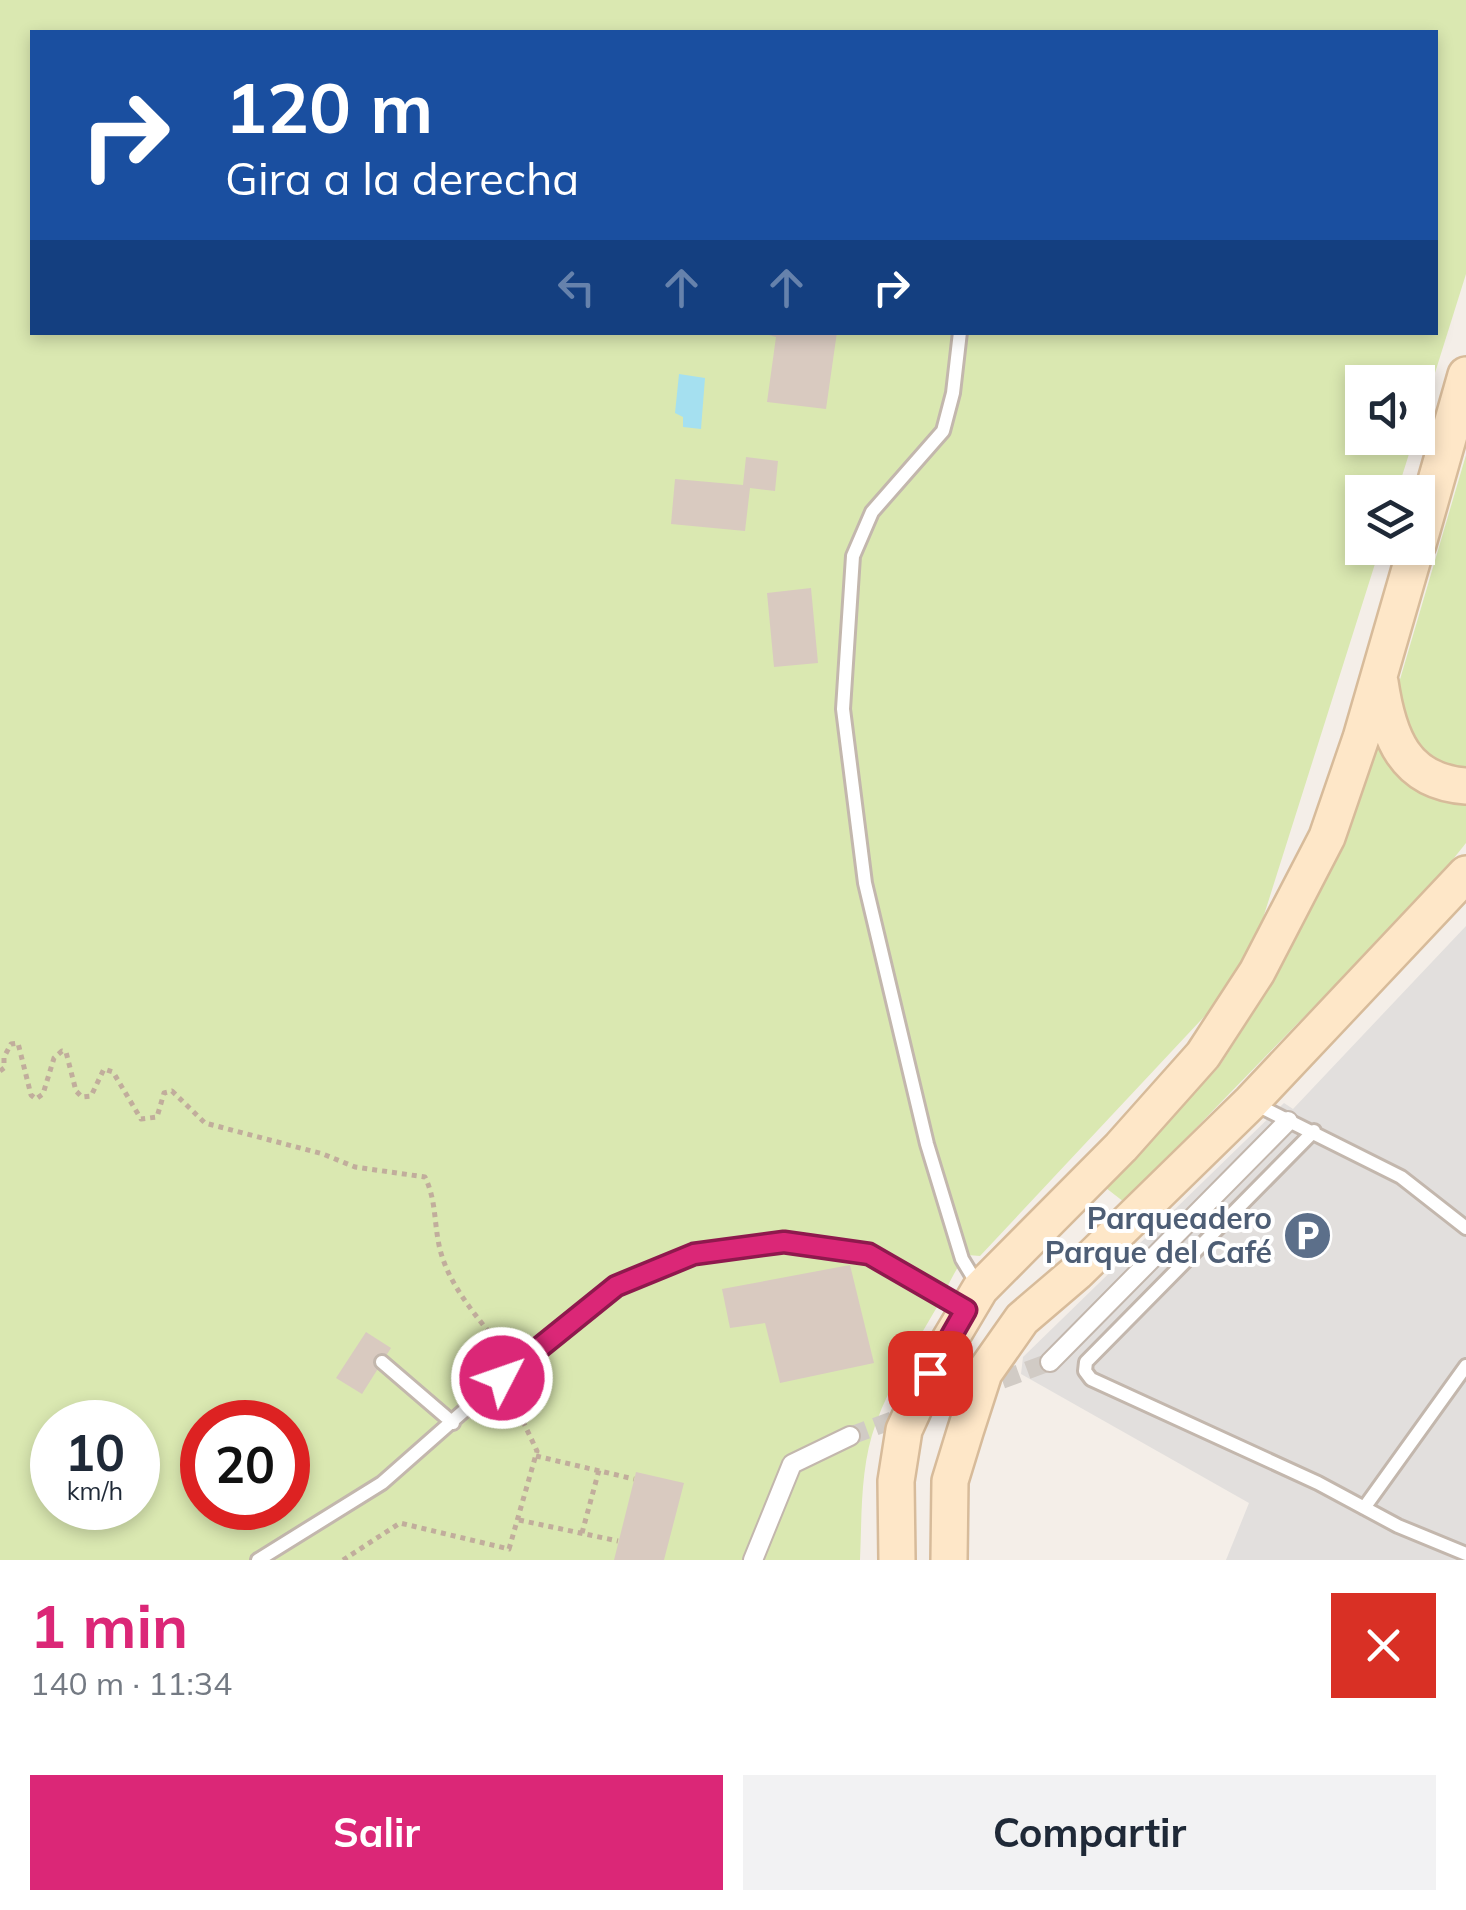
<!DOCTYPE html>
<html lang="es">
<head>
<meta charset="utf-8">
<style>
  :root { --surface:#fff; --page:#f2f2f3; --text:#1f2937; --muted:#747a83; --accent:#db2777 }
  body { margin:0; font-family:Mulish,sans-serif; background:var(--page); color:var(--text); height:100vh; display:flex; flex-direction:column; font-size:38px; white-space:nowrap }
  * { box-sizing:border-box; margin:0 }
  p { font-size:32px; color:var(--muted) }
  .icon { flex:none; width:55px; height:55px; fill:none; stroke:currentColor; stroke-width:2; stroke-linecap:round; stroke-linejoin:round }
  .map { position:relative; height:1560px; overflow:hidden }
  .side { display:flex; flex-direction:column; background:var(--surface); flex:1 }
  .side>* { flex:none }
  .top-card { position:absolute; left:30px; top:30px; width:1408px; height:305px; border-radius:0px; box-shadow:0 5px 15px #0003; background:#1a4fa0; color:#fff; overflow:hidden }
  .controls { position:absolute; left:1345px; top:365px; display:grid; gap:20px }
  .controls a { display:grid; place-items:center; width:90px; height:90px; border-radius:0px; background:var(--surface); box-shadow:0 5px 15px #0003; font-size:50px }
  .speed { position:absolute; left:30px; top:1400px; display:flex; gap:20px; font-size:50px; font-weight:700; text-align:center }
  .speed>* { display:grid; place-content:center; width:130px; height:130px; border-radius:50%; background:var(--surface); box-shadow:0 5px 15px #0003; line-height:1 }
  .speed small { font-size:25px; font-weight:400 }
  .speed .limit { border:15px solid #d22; background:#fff; color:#111 }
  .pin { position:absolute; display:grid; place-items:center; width:85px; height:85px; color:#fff; margin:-42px; border-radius:20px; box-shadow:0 5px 15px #0006 }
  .me { position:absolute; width:110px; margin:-55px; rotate:49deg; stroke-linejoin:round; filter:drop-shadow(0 0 8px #0008) }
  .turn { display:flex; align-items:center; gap:35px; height:210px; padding:0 30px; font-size:45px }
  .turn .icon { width:130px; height:130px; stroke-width:2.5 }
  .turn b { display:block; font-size:70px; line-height:85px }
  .lanes { display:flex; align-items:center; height:95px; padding:0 30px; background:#0003; justify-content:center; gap:50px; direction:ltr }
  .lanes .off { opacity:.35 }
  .round { display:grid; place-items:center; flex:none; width:105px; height:105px; border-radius:0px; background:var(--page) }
  .headline { display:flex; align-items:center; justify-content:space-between; height:170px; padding:0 30px }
  h1 { font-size:60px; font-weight:700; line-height:75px; color:var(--accent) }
  .button { display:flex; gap:20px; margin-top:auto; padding:20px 30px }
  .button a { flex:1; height:115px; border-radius:0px; background:var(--accent); color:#fff; font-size:40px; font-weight:700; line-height:115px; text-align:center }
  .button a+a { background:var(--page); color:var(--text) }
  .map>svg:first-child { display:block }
  .green { fill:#dae8b1; fill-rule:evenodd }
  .parking { fill:#e2dfdd }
  .water { fill:#a5e0f0 }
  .building { fill:#d9cac0 }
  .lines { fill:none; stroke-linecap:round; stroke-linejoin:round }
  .pedestrian-tunnel { stroke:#d1cbc5; stroke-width:18; stroke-dasharray:18 9; stroke-linecap:butt }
  .service-casing { stroke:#c3b7ad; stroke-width:18 }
  .pedestrian-casing { stroke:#c3b7ad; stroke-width:22 }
  .secondary-casing { stroke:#d7bb9a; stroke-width:40 }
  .path { stroke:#c1ad9c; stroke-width:5; stroke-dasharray:5 5; stroke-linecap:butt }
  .service { stroke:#fff; stroke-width:12 }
  .pedestrian { stroke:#fff; stroke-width:18 }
  .secondary { stroke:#fee7c8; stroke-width:35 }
  .route-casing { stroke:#8e194d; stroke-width:25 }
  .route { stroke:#db2777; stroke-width:18 }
  .labels { text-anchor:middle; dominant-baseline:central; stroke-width:8; stroke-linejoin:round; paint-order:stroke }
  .service-label { font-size:30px; font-weight:bold; fill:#4e5e75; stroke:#fff; text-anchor:end }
</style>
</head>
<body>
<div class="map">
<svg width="1466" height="1560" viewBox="0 0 1466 1560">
  <rect width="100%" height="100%" fill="#f4eee8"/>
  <path class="green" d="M0 0H1466V274L1418 427V382H1362V438H1414L1397 492H1362V548H1380L1246 972 980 1256 968 1255C955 1266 946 1292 937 1307 915 1345 891 1382 876 1423 860 1466 862 1515 860 1560H0ZM32 32H1435V332H32ZM52 1422H138V1508H52ZM202 1422H288V1508H202Z
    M1466 455V770L1427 761 1409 738 1396 693Z
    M1381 732 1466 792V843L1434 883 1124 1202 1106 1188 1219 1067 1275 979 1344 846Z"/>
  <path class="parking" d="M1466 926V1560H1226L1249 1503 1021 1374 1023 1357 1284 1103 1293 1109Z"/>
  <path class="water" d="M679 374 705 378 701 429 683 427V417L675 413Z"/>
  <path class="building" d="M759 332H837L826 409 767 402 776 337Z
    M746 457 778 461 775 491 750 488 745 531 671 524 675 479 743 485Z
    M811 588 818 663 774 667 767 593Z
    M850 1265 874 1363 780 1383 765 1323 730 1328 722 1289Z
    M366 1332 391 1348 362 1394 336 1378Z
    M636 1472 684 1483 664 1560H614Z"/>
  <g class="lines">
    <path class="pedestrian-tunnel" d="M850 1436 1050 1362"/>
    <defs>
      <path id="service" d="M960 332 953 393 943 431 872 512 853 556 843 709 865 883 927 1144 962 1259 979 1287
        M1253 1103 1401 1177 1466 1228
        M1314 1131 1086 1362 1085 1371 1091 1379 1318 1483 1398 1526 1466 1554
        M382 1362 453 1423
        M1364 1508 1466 1366
        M258 1560 382 1483 516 1365 616 1286 694 1254 784 1243 869 1254 964 1309"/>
      <path id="pedestrian" d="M1050 1362 1288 1121
        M753 1560 792 1464 850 1436"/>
      <path id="secondary" d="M1418 544 1466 375
        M1380 682C1388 736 1404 782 1466 786
        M897 1560 896 1481 904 1430 930 1373 980 1289 1121 1147 1203 1055 1257 972 1327 837 1361 738 1416 548
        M949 1560 950 1481 965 1432 984 1373 1022 1319 1077 1272 1251 1102 1466 874"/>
    </defs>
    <use href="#service" class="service-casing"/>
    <use href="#pedestrian" class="pedestrian-casing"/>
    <use href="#secondary" class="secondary-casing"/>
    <path class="path" d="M0 1071 4 1068V1057L11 1044 18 1043 31 1095 36 1099 43 1094 54 1058 62 1051 66 1052 76 1091 82 1097 91 1096 104 1069 113 1072 141 1119 157 1117 164 1093 172 1091 205 1123 323 1154 355 1167 425 1177C436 1200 434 1221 439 1245 447 1285 480 1320 504 1351
      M536 1456 634 1479
      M519 1520 618 1541
      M582 1533 599 1470
      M343 1560 400 1523 509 1549 537 1451 510 1394"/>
    <use href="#service" class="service"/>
    <use href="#pedestrian" class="pedestrian"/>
    <use href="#secondary" class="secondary"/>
  </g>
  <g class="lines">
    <defs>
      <path id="route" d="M502 1378 616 1286 694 1254 784 1242 869 1254 966 1310 930 1373"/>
    </defs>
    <use href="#route" class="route-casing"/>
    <use href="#route" class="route"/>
  </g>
  <defs>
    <symbol id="parking-disc" viewBox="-11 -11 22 22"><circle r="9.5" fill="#5c6f8a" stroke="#fff"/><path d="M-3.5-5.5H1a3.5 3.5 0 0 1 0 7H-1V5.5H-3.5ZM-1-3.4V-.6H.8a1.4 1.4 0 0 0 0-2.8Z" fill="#fff"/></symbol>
  </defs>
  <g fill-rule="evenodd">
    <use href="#parking-disc" x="1280" y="1208" width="55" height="55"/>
  </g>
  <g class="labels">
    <g class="service-label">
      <text x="1272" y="1218">Parqueadero<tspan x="1272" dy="34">Parque del Café</tspan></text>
    </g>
  </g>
</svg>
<div class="controls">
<a><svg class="icon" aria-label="sound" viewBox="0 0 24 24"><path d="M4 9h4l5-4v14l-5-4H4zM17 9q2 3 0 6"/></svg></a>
<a><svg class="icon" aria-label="layers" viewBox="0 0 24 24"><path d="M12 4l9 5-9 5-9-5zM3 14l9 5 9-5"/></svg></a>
</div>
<div class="speed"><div>10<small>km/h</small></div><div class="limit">20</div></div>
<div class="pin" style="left:930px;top:1373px;background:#d93025"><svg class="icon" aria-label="arrive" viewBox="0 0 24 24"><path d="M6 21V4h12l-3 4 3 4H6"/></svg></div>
<svg class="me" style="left:502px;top:1378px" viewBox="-20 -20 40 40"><circle r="17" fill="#db2777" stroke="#fff" stroke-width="3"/><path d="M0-11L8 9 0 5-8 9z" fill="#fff"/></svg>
<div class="top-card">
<div class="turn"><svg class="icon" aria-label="right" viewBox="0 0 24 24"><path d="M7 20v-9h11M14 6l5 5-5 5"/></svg><div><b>120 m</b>Gira a la derecha</div></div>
<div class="lanes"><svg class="icon off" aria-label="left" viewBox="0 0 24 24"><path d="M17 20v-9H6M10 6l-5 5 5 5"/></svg><svg class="icon off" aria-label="ahead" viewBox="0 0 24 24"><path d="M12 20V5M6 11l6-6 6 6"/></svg><svg class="icon off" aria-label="ahead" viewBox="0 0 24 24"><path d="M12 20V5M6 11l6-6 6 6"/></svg><svg class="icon" aria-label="right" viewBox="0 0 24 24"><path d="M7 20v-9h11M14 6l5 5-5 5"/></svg></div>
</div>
</div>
<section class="side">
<div class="headline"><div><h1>1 min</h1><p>140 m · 11:34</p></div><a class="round" style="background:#d93025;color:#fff"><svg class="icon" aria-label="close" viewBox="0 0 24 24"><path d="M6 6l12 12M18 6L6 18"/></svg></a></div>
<div class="button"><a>Salir</a><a>Compartir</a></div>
</section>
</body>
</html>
